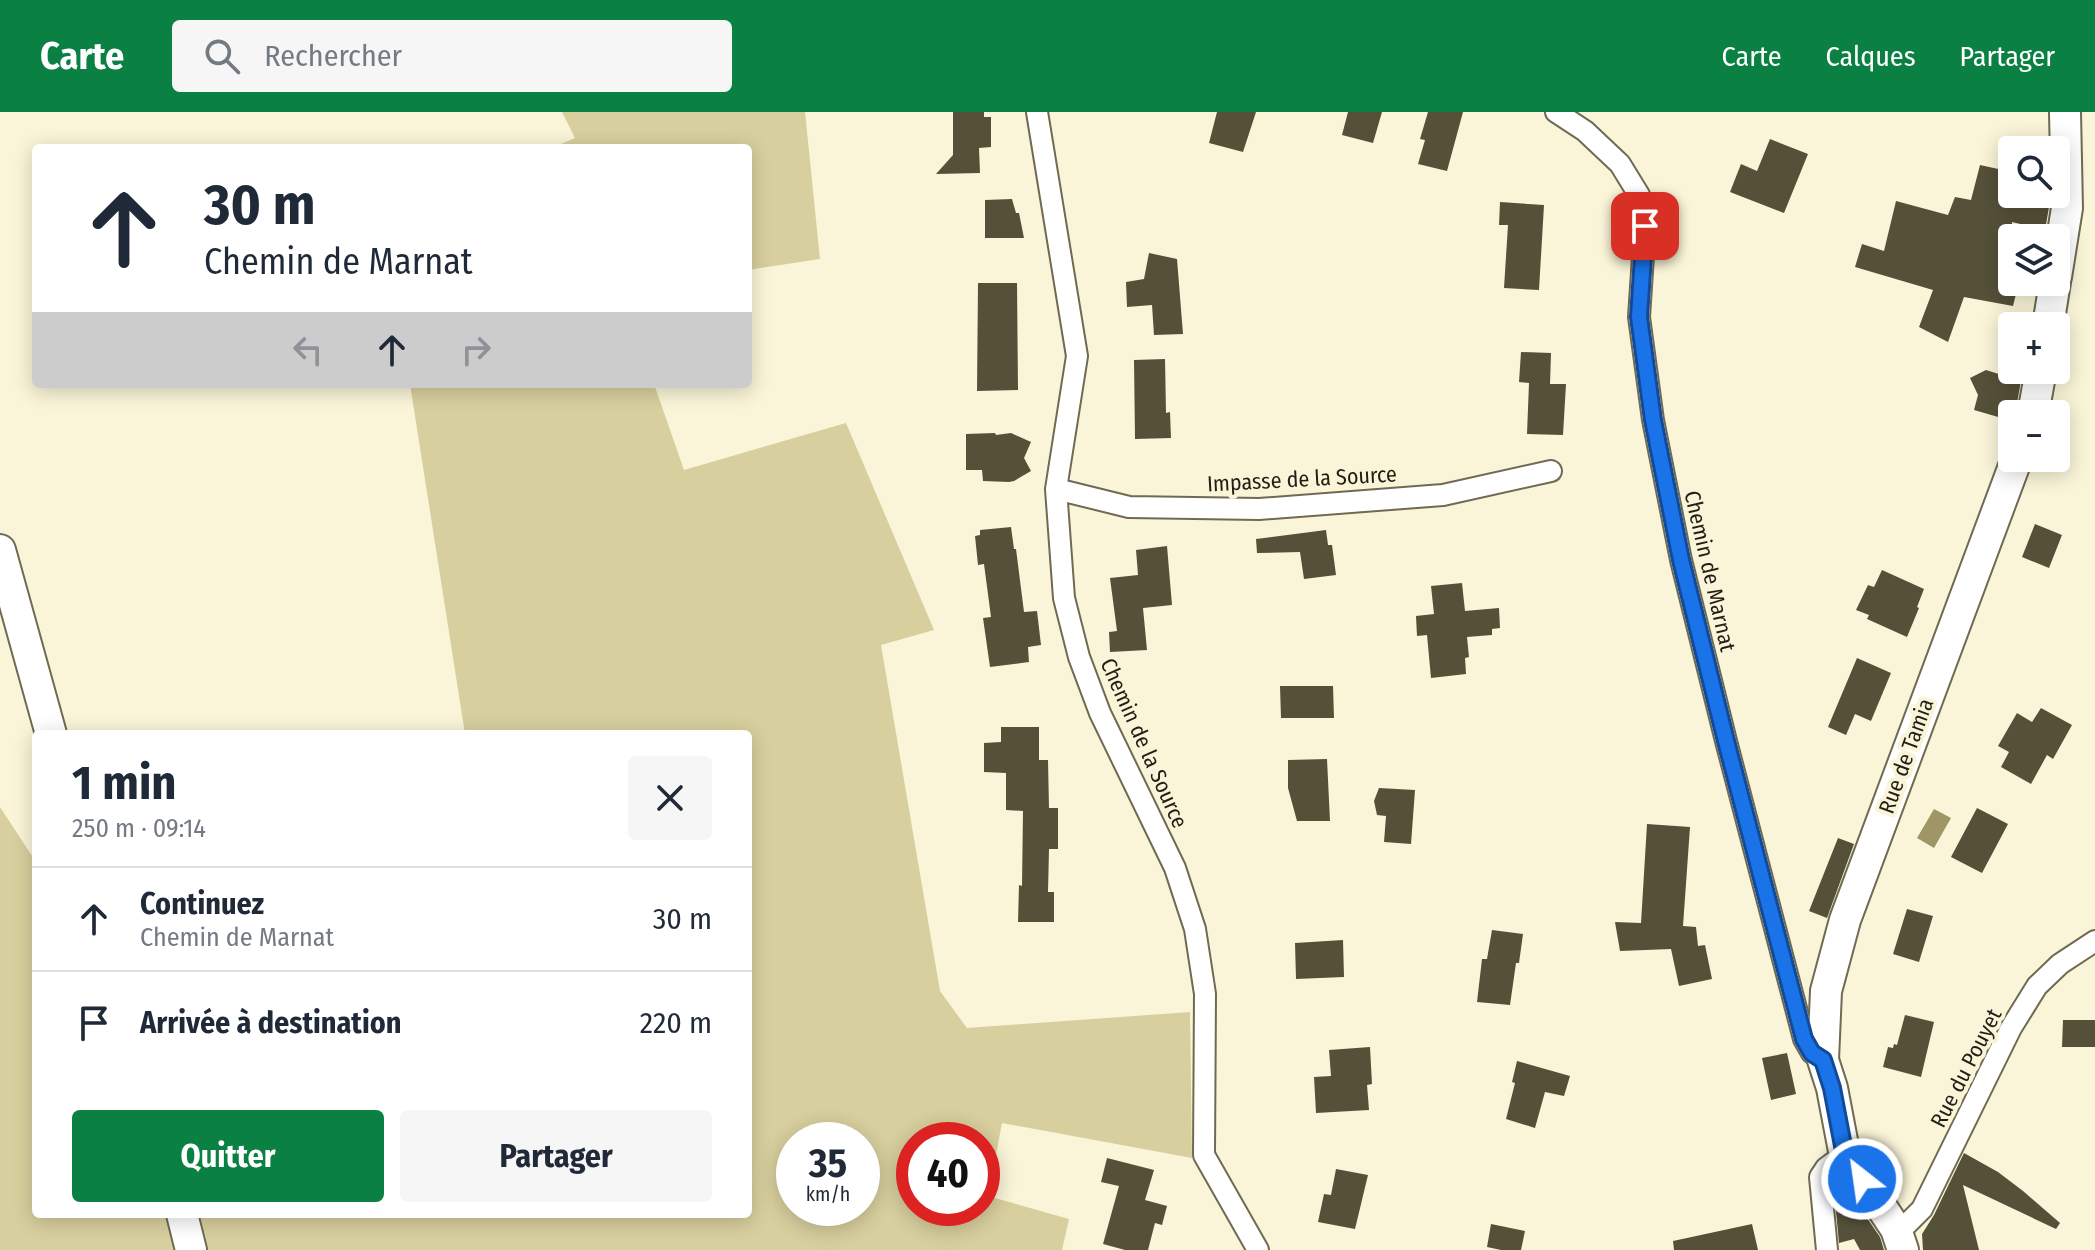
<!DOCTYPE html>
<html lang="fr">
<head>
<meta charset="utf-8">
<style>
  :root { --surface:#fff; --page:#f6f6f7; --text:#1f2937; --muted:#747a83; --line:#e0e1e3; --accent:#0b8043 }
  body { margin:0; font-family:"Fira Sans Condensed",sans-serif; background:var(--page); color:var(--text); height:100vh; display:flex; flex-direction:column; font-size:30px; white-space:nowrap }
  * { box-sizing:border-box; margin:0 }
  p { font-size:26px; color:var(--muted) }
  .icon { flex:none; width:44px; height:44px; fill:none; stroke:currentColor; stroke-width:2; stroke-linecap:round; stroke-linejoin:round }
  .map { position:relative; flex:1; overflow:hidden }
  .details { position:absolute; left:32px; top:618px; width:720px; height:488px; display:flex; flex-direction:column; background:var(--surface); border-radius:8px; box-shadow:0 4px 20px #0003 }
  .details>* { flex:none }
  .hud { position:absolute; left:32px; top:32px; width:720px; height:244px; border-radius:8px; box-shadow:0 4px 20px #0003; background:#fff; color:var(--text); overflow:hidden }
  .controls { position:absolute; left:1998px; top:24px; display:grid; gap:16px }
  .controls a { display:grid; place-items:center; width:72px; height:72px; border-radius:8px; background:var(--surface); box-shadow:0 4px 20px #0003; font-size:40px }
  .speed { position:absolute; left:776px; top:1010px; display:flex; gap:16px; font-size:40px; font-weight:700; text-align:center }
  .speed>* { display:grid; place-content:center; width:104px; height:104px; border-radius:50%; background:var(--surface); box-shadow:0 4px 20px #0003; line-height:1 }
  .speed small { font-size:20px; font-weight:400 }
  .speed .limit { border:12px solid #d22; background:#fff; color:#111 }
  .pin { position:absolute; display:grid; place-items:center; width:68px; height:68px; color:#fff; margin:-34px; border-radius:16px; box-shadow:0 4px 12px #0006 }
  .me { position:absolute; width:88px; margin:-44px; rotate:330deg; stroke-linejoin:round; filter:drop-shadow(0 0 6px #0008) }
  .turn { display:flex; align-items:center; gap:28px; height:168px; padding:0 40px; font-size:36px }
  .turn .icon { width:104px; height:104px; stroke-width:2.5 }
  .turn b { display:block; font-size:56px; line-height:68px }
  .lanes { display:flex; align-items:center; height:76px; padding:0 40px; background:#0003; justify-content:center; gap:40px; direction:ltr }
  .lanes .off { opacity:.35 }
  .round { display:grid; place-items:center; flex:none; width:84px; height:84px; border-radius:8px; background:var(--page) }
  .overview { display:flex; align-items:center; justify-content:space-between; height:136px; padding:0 40px }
  h1 { font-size:48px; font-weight:700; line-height:60px }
  .action { display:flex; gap:16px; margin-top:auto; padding:16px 40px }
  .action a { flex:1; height:92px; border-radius:8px; background:var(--accent); color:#fff; font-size:32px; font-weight:700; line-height:92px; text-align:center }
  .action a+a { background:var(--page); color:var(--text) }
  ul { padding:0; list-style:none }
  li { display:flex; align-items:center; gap:24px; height:104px; padding:0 40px; border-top:2px solid var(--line) }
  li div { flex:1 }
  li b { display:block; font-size:30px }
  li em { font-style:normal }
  header { display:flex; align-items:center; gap:48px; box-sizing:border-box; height:112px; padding:0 40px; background:var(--accent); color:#fff }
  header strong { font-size:38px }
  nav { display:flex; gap:44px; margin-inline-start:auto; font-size:28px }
  .search { width:560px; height:72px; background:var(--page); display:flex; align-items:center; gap:20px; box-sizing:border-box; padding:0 28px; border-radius:8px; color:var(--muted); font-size:30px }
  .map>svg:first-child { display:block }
  .green { fill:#d8cf9e; fill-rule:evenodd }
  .water { fill:#9f9667 }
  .building { fill:#555038 }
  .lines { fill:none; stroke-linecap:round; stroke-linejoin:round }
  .street-casing { stroke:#6f6a51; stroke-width:24 }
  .secondary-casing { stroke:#6f6a51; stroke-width:34 }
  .street { stroke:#fff; stroke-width:20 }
  .secondary { stroke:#fff; stroke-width:30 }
  .route-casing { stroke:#114b97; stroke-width:20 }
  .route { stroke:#1a73e8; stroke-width:14 }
  .labels { text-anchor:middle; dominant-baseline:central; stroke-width:8; stroke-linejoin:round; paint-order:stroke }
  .street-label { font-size:22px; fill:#211f15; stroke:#faf5d8 }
</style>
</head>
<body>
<header>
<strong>Carte</strong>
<div class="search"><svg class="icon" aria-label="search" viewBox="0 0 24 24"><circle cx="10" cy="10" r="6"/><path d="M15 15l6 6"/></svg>Rechercher</div>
<nav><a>Carte</a><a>Calques</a><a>Partager</a></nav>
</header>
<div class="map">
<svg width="2095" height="1138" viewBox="0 0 2095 1138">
  <rect width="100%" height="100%" fill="#faf5d8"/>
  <path class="green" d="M562 0H805L820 147 748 158V36H551L575 26Z
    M410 272H654L684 358 846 311 934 518 881 533 940 879 967 916 1190 900 1192 1046 1002 1011 988 1084 1069 1107 1062 1138H0V695L36 750V1102H748V622H465ZM794 1028H862V1096H794ZM914 1028H982V1096H914Z"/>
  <path class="water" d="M1934 697 1951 706 1934 736 1917 726Z"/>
  <path class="building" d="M953 0H984V5H991V35L979 36 980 61 936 62 953 43Z
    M1217 0H1256L1243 40 1209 31Z
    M1348 0H1382L1373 31 1342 23Z
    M1428 0H1463L1447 59 1418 52 1425 28 1420 27Z
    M1770 27 1808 42 1784 101 1730 80 1741 52 1757 59Z
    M1980 53 2012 60V82H2049V95L2045 118 2012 110V170H2019L2013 194 1964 185 1948 230 1919 215 1933 178 1855 155 1862 132 1884 139 1896 89 1948 103 1955 85 1971 88Z
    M1012 87 1016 101H1019L1024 126H985V88Z
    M1500 90 1544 93 1539 178 1504 176 1508 113H1499Z
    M1149 141 1177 147 1183 222 1154 223 1152 193 1127 195 1126 170 1144 167Z
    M978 171H1017L1018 278 977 279Z
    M1521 240 1551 241 1550 272H1566L1563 323 1527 322 1529 271 1519 270Z
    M1165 247 1166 301 1170 300 1171 326 1135 327 1134 248Z
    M1986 258 2021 269 2015 302H2012V309L1974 298 1978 283 1970 266Z
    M995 321 996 323 1011 321 1031 330 1024 346 1031 359 1014 369 1009 370 983 369 982 358H966V322Z
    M2035 412 2062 423 2049 456 2022 445Z
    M1011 415 1014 437H1016L1024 500 1037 499 1041 533 1028 535 1029 550 990 555 983 506 991 505 984 452 978 453 975 424 980 423V418Z
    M1326 418 1328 433H1332L1336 463 1304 467 1300 440 1257 441 1256 427Z
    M1167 434 1172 493 1143 496 1147 538 1110 540 1109 520 1117 519 1110 466 1138 463 1136 438Z
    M1882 458 1924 477 1917 495 1919 496 1907 525 1867 507 1869 503 1856 498 1868 473 1874 475Z
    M1462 471 1465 499 1499 496 1500 516 1492 517V523L1467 525 1469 545 1465 546 1466 562 1431 566 1427 523 1417 524 1416 504 1434 502 1431 474Z
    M1857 546 1891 561 1871 609 1855 602 1846 623 1828 615Z
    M1280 574H1333L1334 606H1281Z
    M2041 596 2072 613 2053 647 2047 643 2031 672 2001 655 2009 640 1998 634 2017 601 2032 610Z
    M1001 615H1039V648H1048L1049 696H1058V737H1049L1048 780H1054V810H1018L1019 773 1022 774 1023 699 1006 698V661L984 660V631L1001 630Z
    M1327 647 1330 709H1297L1288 676V648Z
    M1379 676 1415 678 1411 732 1384 730 1386 704 1377 703 1374 689Z
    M1977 696 2008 712 1982 761 1951 745Z
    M1647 712 1690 715 1683 814 1696 815 1698 834 1705 833 1712 867 1679 874 1671 837 1620 839 1615 810 1641 811Z
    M1838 726 1854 732 1827 806 1809 799Z
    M1907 797 1933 804 1919 850 1893 842Z
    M1492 818 1523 822 1519 851H1516L1510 893 1477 890 1482 847H1487Z
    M1343 828 1344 865 1296 867 1295 831Z
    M1905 903 1934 910 1921 965 1883 955 1888 935 1893 936 1894 932 1897 933Z
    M2063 908H2095V935H2062Z
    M1370 935 1372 972 1367 973 1369 998 1316 1001 1314 965 1331 964 1329 938Z
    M1787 941 1796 982 1771 988 1762 946Z
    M1517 949 1570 964 1564 984 1545 980 1535 1016 1506 1007 1515 971 1512 970Z
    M1964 1041 1998 1060 2023 1079 2060 1111 2056 1117 1963 1073 1979 1138H1923L1922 1122 1934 1103Z
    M1107 1046 1154 1058 1145 1088 1167 1094 1162 1113 1155 1111 1148 1138H1125L1103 1132 1119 1074 1101 1070Z
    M1336 1057 1368 1063 1355 1117 1318 1110 1324 1082 1331 1083Z
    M1845 1074 1880 1125 1884 1138H1860L1854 1127 1839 1131 1834 1078Z
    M1491 1112 1525 1119 1521 1138H1501L1487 1135Z
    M1752 1112 1758 1138H1674L1673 1129Z"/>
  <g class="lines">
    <defs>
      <path id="street" d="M1037 0 1077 244 1056 377 1064 486 1079 545 1100 601 1175 756 1195 817 1205 882 1204 1043 1258 1138
        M1556 0 1585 19 1620 52 1639 83 1645 114 1639 205 1653 308 1681 448 1726 629 1804 927 1812 941 1823 948
        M1056 377 1129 395 1259 397 1443 383 1551 359
        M1896 1117 1907 1112 1922 1097 2011 916 2037 874 2060 852 2095 829
        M1827 1138 1820 1065 1826 1056 1838 1047 1850 1048"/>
      <path id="secondary" d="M2056 165 2067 96 2065 0
        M2048 214 2055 170
        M2033 302 2041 258
        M0 438 51 622
        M182 1102 191 1138
        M1903 1138 1896 1117 1844 1039 1832 976 1823 948 1826 879 1845 808 2017 346"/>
    </defs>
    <use href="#street" class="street-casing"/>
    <use href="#secondary" class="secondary-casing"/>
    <use href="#street" class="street"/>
    <use href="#secondary" class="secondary"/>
  </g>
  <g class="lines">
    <defs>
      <path id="route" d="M1645 114 1639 205 1653 308 1681 448 1726 629 1804 927 1812 941 1823 948 1832 976 1844 1039 1862 1067"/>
    </defs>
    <use href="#route" class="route-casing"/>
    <use href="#route" class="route"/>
  </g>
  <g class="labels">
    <g class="street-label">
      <text transform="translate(1302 367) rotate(-3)">Impasse de la Source</text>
      <text transform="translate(1710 459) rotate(77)">Chemin de Marnat</text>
      <text transform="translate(1144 631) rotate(66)">Chemin de la Source</text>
      <text transform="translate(1906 644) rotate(-70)">Rue de Tamia</text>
      <text transform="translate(1966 956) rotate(-63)">Rue du Pouyet</text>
    </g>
  </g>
</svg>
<div class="controls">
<a><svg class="icon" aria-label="search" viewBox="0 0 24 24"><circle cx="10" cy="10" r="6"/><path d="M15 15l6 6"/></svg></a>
<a><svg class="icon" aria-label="layers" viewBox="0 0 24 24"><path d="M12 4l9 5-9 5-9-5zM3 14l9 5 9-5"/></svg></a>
<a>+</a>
<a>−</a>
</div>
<div class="speed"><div>35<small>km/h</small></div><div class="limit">40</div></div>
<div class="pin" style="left:1645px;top:114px;background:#d93025"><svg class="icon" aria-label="arrive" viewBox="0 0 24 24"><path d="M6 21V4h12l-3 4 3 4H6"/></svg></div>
<svg class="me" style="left:1862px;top:1067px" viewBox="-20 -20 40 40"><circle r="17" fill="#1a73e8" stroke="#fff" stroke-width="3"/><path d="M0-11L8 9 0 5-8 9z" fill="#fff"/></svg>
<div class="hud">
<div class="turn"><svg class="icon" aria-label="ahead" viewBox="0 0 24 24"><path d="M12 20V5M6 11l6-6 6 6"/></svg><div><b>30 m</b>Chemin de Marnat</div></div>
<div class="lanes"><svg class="icon off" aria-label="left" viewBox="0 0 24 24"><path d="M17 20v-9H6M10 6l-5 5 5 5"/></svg><svg class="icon" aria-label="ahead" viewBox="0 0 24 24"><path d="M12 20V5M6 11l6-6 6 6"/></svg><svg class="icon off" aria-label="right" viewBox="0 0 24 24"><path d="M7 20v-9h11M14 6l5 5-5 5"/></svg></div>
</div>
<section class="details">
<div class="overview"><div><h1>1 min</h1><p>250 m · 09:14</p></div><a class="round"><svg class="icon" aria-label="close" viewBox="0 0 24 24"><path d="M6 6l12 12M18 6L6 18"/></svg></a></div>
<ul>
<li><svg class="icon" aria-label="ahead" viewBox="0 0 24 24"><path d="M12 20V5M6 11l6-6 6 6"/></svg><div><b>Continuez</b><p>Chemin de Marnat</p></div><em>30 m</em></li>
<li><svg class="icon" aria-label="arrive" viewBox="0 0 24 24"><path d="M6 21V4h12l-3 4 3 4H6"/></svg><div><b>Arrivée à destination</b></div><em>220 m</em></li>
</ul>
<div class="action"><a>Quitter</a><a>Partager</a></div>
</section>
</div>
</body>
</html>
